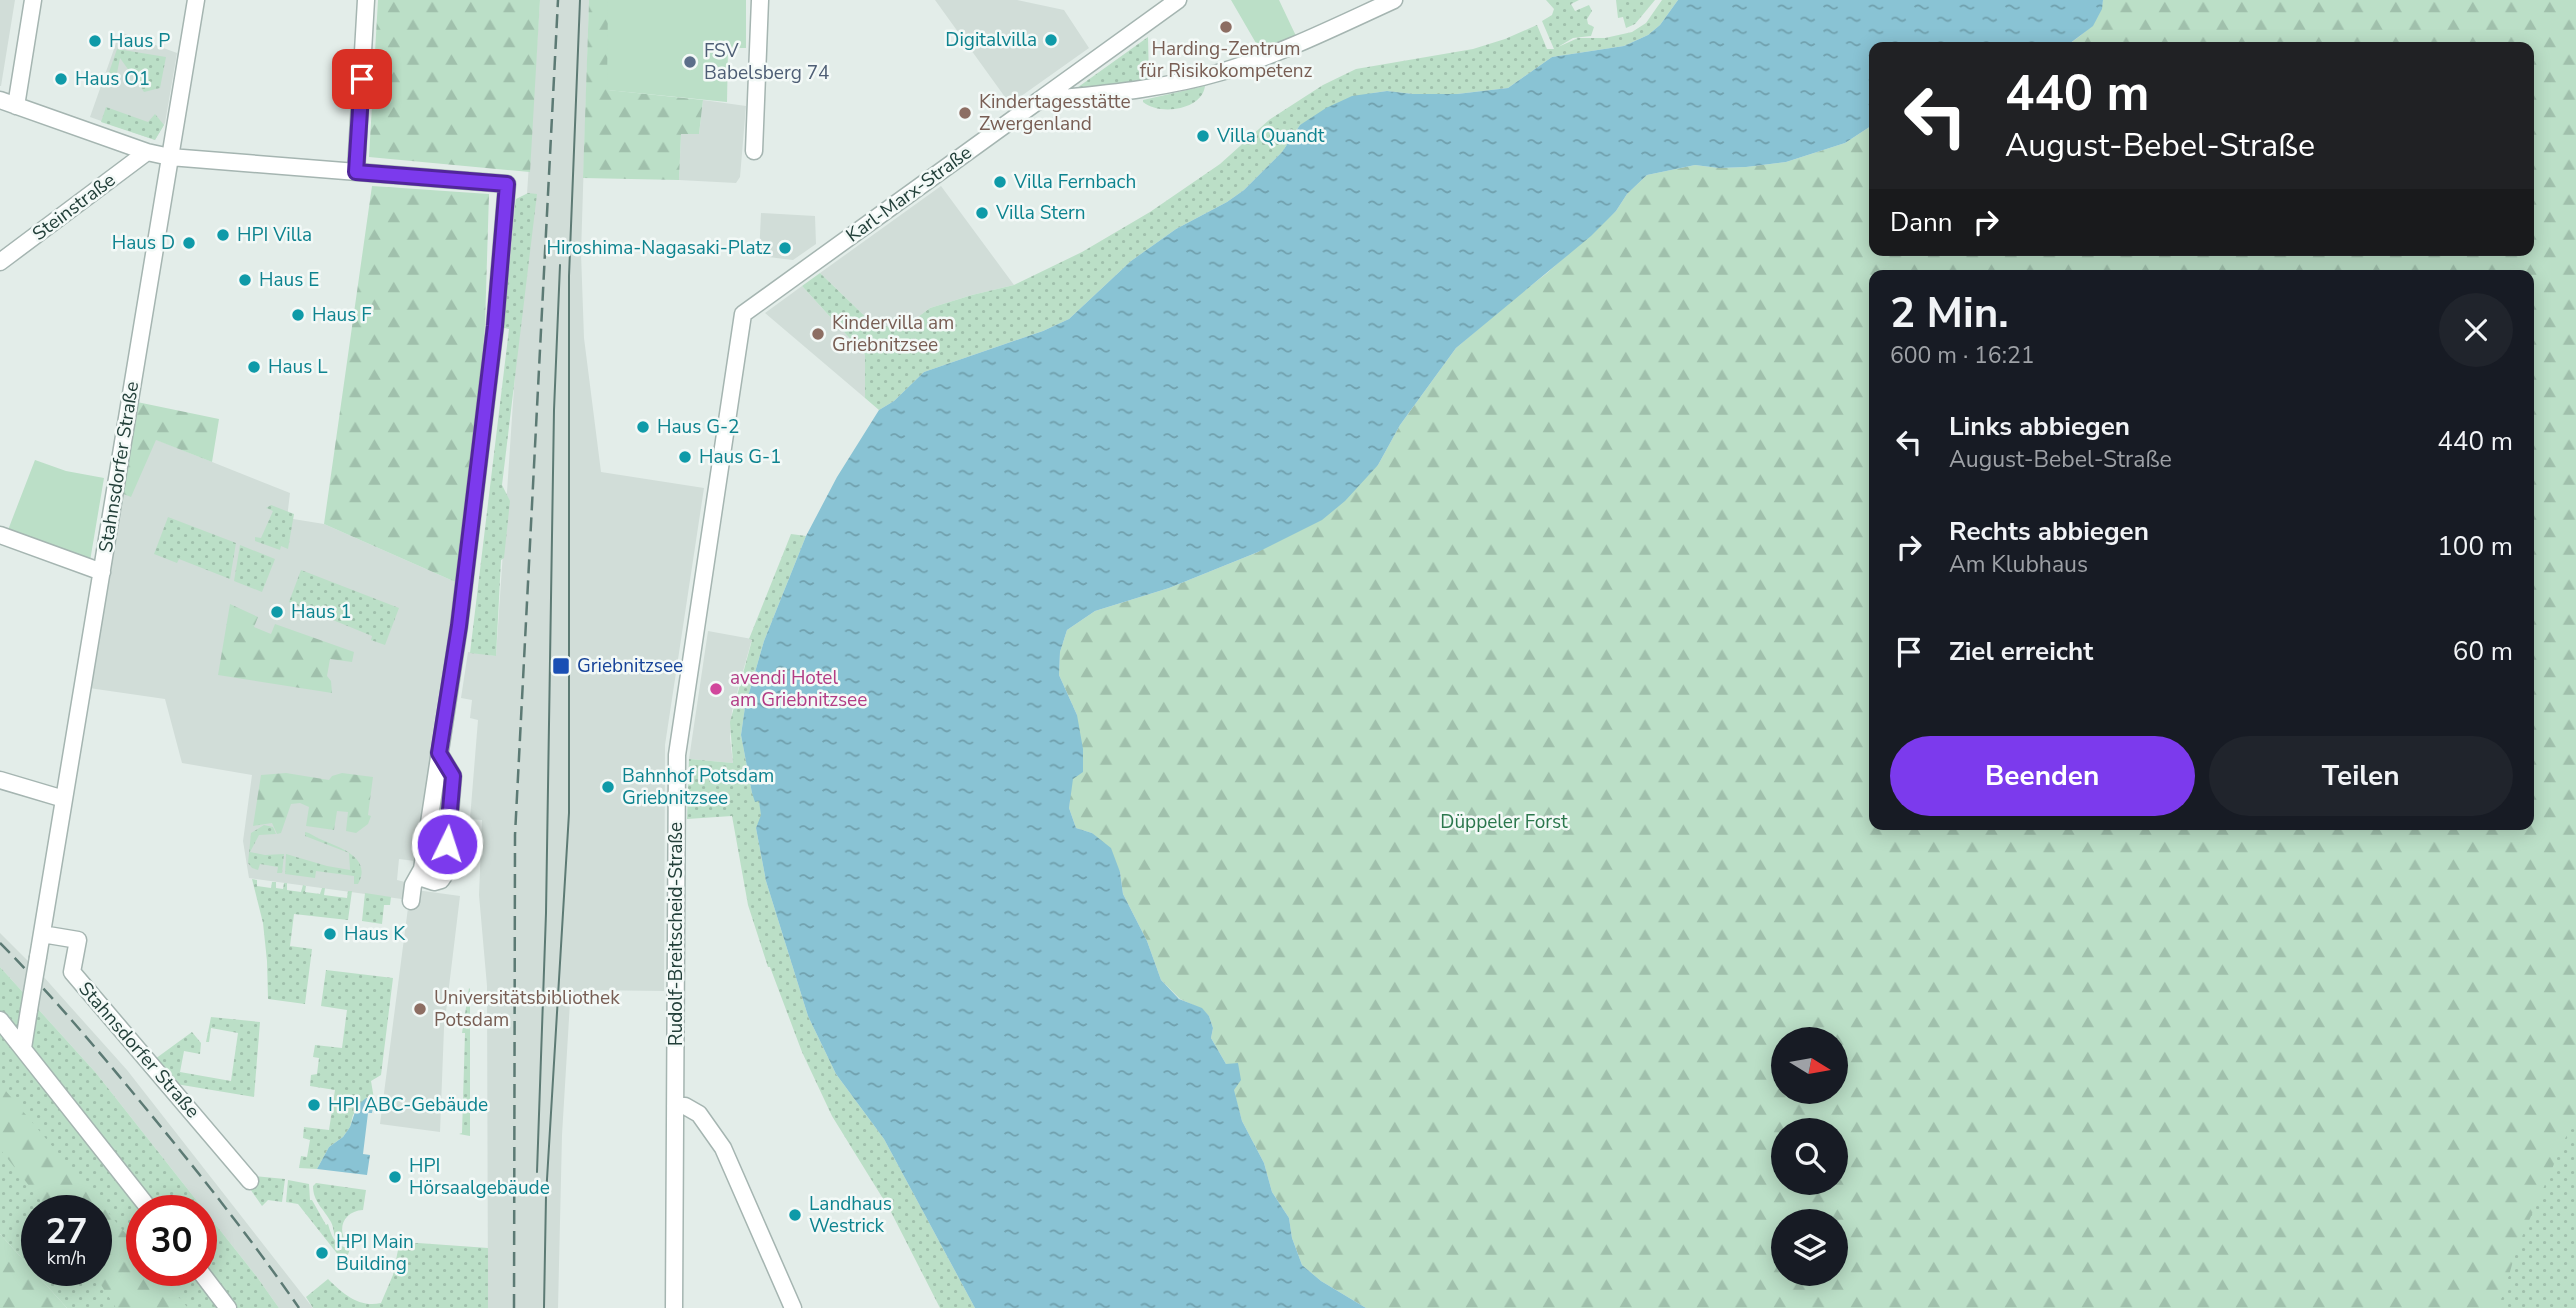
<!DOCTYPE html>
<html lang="de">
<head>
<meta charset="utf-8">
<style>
  :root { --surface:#171b24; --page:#20242c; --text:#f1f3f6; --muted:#9ea1a6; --accent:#7c3aed }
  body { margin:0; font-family:"Nunito Sans",sans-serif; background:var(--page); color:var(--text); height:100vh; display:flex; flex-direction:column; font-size:26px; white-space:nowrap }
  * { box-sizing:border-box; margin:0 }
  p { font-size:23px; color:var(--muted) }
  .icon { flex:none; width:38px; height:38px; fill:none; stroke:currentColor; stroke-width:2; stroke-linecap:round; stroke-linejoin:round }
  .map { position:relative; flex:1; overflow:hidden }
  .sheet { position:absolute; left:1869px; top:270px; width:665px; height:560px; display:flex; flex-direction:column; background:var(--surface); border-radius:14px; box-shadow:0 4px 18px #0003 }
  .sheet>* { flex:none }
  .hud { position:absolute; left:1869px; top:42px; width:665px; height:214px; border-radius:14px; box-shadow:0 4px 18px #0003; background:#202124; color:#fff; overflow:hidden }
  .needle { width:46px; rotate:101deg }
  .tools { position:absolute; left:1771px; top:1027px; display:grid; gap:14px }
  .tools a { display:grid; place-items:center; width:77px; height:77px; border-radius:50%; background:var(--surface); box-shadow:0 4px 18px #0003; font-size:35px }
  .speed { position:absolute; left:21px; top:1195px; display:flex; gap:14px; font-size:35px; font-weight:700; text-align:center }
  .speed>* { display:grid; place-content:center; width:91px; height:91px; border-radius:50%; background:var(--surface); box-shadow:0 4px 18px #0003; line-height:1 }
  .speed small { font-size:18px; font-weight:400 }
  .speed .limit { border:10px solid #d22; background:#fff; color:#111 }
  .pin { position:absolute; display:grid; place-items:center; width:60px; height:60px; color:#fff; margin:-30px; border-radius:14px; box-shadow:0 4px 10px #0006 }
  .me { position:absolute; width:77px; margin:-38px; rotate:4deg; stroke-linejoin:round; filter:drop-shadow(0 0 5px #0008) }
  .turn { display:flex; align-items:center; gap:24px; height:147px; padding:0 21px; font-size:32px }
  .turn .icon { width:91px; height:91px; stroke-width:2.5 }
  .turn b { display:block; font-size:49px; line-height:60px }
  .then { display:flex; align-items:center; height:66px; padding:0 21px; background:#0003; gap:14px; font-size:26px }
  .round { display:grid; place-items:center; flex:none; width:74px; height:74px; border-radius:37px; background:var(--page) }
  .headline { display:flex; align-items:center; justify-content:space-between; height:119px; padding:0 21px }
  h1 { font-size:42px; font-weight:700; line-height:52px }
  .cta { display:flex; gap:14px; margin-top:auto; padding:14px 21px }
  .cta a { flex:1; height:80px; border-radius:42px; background:var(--accent); color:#fff; font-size:28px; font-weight:700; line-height:80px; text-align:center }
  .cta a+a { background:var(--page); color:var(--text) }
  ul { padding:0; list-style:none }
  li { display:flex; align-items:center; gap:21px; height:105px; padding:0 21px }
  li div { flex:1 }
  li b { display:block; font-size:26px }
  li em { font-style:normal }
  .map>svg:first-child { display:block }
  .built { fill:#d1ddd8 }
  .grass { fill:url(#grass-dots); fill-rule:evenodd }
  .forest { fill:url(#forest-firs); fill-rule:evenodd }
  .garden { fill:#bbdfc7 }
  .water { fill:url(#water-ripples) }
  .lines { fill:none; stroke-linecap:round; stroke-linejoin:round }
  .minor-casing { stroke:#a5b5b1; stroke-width:19 }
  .minor { stroke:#fff; stroke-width:16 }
  .tram { stroke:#5c7a74; stroke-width:2 }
  .rail { stroke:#5c7a74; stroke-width:2.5; stroke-dasharray:14 7; stroke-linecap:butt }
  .minor-bridge-casing { stroke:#a5b5b1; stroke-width:19; stroke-linecap:butt }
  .minor-bridge { stroke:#fff; stroke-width:16 }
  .route-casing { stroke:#51269a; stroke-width:18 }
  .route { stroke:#7c3aed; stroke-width:12 }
  .education-dot { fill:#8d6e63; stroke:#f3f9f7; stroke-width:2.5 }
  .culture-dot { fill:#0f9aa8; stroke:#f3f9f7; stroke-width:2.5 }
  .service-dot { fill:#5c6f8a; stroke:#f3f9f7; stroke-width:2.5 }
  .transit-dot { fill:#1a4fb4; stroke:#f3f9f7; stroke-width:2.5 }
  .hotel-dot { fill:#d1479c; stroke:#f3f9f7; stroke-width:2.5 }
  .labels { text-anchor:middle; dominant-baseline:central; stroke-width:5; stroke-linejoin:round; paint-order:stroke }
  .culture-label { font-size:19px; fill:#0d838f; stroke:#f3f9f7; text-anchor:start }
  .education-label { font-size:19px; fill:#785e54; stroke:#f3f9f7; text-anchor:start }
  .service-label { font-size:19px; fill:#4e5e75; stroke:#f3f9f7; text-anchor:start }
  .street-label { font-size:19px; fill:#223f39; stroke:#f3f9f7 }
  .transit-label { font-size:19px; fill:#164399; stroke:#f3f9f7; text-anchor:start }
  .hotel-label { font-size:19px; fill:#b23c85; stroke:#f3f9f7; text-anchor:start }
  .park-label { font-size:19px; fill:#2b774d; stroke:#f3f9f7 }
</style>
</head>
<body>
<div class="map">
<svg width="2576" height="1308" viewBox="0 0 2576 1308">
  <defs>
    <pattern id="grass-dots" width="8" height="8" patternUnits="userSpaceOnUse" patternTransform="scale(1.75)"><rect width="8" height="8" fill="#bbdfc7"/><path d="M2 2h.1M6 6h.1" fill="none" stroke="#a0c0ac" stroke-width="1.8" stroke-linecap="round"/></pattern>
    <pattern id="forest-firs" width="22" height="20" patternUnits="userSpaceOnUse" patternTransform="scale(1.75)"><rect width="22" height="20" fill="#bbdfc7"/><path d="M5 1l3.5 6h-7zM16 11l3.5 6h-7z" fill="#a0c0ac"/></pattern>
    <pattern id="water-ripples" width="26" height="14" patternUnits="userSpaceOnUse" patternTransform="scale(1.75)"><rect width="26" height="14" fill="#89c3d4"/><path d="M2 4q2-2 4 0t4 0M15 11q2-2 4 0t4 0" fill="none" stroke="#70a0ad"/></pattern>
  </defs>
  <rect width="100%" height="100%" fill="#e3ede9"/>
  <path class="built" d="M0 0H15L1 86H0Z
    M540 0H589L581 253 584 338 601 472 704 488 665 745 664 991 585 990 584 1002H570L562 1135 558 1308H488L487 986 479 895 482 820 470 819 478 720 470 718 472 700 461 698 468 652 496 656Z
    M935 0H1017L1064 10 1089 48 1010 104Z
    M120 32 177 53 165 123 155 140 90 117Z
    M703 100 746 106 740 177 736 183 679 180 681 134H699Z
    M941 186 1014 285 972 295 930 308 903 328 874 325 820 273Z
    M761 213 815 216 816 244 793 260 759 256Z
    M802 286 865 355V398L765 313Z
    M132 430 290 493 287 518 324 524 460 584 415 861 399 859 397 880 409 883V889L460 896 444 1028 440 1132 380 1124 409 900 249 878 243 841 252 775 182 763 165 699 89 688Z
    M708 631 752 639 732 711 730 738 733 763 689 759Z
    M0 933 42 975 127 1070 313 1308H279L257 1277 96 1073 0 967Z"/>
  <path class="grass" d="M1546 0H1579L1571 4 1575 11 1589 5 1592 11 1587 19 1588 24 1594 27 1591 36 1573 38 1558 47 1578 38H1605L1632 32 1646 23 1662 0H1678L1660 25 1648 35 1624 46 1552 57 1508 88 1457 94H1413L1387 91 1373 93 1300 125 1282 152 1244 190 1227 202 1176 229 1131 261 1069 319 1043 331 924 372 894 401 879 410 865 398V355L802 286 820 273 874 325 903 328 930 308 972 295 1014 285 1082 252 1150 212 1220 164 1269 120 1323 85 1356 69 1473 49 1505 39 1537 25 1547 49H1554L1542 21 1552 15 1554 9Z
    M1616 0H1655L1635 24 1626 28 1623 17 1618 18Z
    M1148 37 1149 81 1074 90Z
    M117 49 166 57 160 88 144 92 120 58 116 78 111 79 108 88 104 87Z
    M1205 86C1202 110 1160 116 1143 102V100Z
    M106 107 148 122 155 114 164 125 155 140 101 122Z
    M528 193 537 194 502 485 510 501 504 558 501 560 496 656 470 653 509 329 500 327 510 262 515 205 516 199Z
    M271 505 294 514 288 549 281 546 280 550 255 541V537L261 538 273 511 266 508Z
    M168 517 236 543 230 579 179 559 177 563 154 554Z
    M791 534 806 536 764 641 745 707 741 735 752 793 759 801 762 815 756 828 766 881 808 1016 836 1074 884 1139 975 1308H940L890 1210 832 1116 802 1052 770 967H768L748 905 732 816 687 819 689 759 733 763 730 722 752 640 749 639Z
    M240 545 275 559 262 592 234 581Z
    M301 570 399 608 385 645 371 640 372 636 289 602Z
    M264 825 273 827 276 834 259 835 250 852 265 855 284 854 282 873H277L278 867 260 864 258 870 252 868 248 863 251 833Z
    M305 832C311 833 315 837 320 839 338 847 373 857 358 884H354V876L316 871 315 878 285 874 286 854 327 866 350 870 349 853 305 836Z
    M252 879 257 880V886L271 888 272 882H276V888L283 889 284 883H287V890L301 892 303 885 306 886 305 892 320 894 322 888H325L324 895 347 898 348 891H352L348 920 294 914 290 946 312 949 305 1004 268 999 267 961 263 923Z
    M365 893 391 897 390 905H384L382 924 362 921Z
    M0 967 96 1073 257 1277 279 1308H67L0 1234ZM37 1211H96V1270H37ZM142 1211H201V1270H142Z
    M326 970 393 978 381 1075 371 1081 374 1099 366 1098 353 1115 350 1127 343 1137 329 1147 317 1169 299 1168 301 1156 307 1157 310 1140 303 1138 304 1127 329 1130 335 1090 310 1086 311 1075 317 1074 319 1058 313 1057 315 1045 342 1048 347 1010 321 1006Z
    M469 988 470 989V1136L459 1134 462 1133 465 1033H462Z
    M211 1017 260 1022 254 1097 176 1084 155 1059 192 1032 201 1043 200 1054 184 1051 180 1072 231 1081 238 1033 211 1028 209 1042H206Z
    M2576 1075V1308H2487Z
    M253 1176 285 1179 282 1202 268 1200 262 1206 248 1186Z
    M288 1180 309 1184 310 1200H312L326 1225 328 1224C332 1238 335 1245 350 1249L346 1260 343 1261 298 1204 286 1202Z
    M316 1183 366 1190 363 1210C343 1211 336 1230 348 1245L336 1239C333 1233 334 1228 331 1222 324 1209 313 1202 313 1186Z
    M418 1243 488 1248V1308H313L306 1297 328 1279C343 1294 359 1308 381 1303L393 1275 399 1245Z"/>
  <path class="forest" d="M378 0H540L530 172 369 157Z
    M589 0H608V90L703 100 699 134H681L679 180 583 178Z
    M2103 0H2576V1114L2517 1248 2503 1295 2497 1308H1366L1321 1281 1302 1265 1292 1238 1289 1218 1272 1192 1264 1163 1242 1121 1226 1064 1211 1038 1213 1028 1209 1016 1202 1009 1180 999 1161 980 1147 941 1123 894 1120 872 1092 833 1076 828 1069 808 1077 715 1059 675 1060 652 1067 630 1095 611 1169 588 1258 552 1378 465 1400 425 1456 348 1510 302 1547 273 1616 211 1627 194 1647 175 1695 165 1719 168 1746 167 1786 162 1845 143 1874 124V250H2529V47H2065C2083 34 2100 23 2103 0ZM1874 275H2529V824H1874ZM1783 1040H1836V1092H1783ZM1783 1130H1836V1183H1783ZM1783 1222H1836V1274H1783Z
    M372 186 489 194 485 325 460 584 324 524Z
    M137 402 219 419 212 462 156 440 131 497 121 493Z
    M230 604 258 617 254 627 271 634 275 624 354 652 352 662 330 659 327 676 331 681 332 693 218 675Z
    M286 773 329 780 332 776 342 773 373 777 368 815 371 816 368 824 356 833 346 831 348 812 337 811 334 830 306 826 309 807 300 803 291 804 281 833 277 834 272 823 253 826 261 775Z
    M0 1084 142 1253V1270L156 1271 188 1308H116L92 1271 96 1270V1211H49L0 1149Z
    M0 1234 67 1308H0Z"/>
  <path class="garden" d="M608 0H746V48H728L727 102 607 90Z
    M1231 0H1279L1296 36 1260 50Z
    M35 460 66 471 104 478 90 561 8 530Z"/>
  <path class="water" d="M1678 0H2103L2102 9 2093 26 2065 47H1874V124L1845 143 1786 162 1746 167 1719 168 1695 165 1647 175 1627 194 1616 211 1591 236 1456 348 1400 425 1378 465 1345 501 1322 520 1258 552 1169 588 1095 611 1067 630 1060 652 1059 675 1077 715 1083 749V772L1073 779 1069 808 1076 828 1092 833 1111 848 1120 872 1123 894 1147 941 1161 980 1179 999 1202 1008 1209 1016 1213 1028 1211 1038 1226 1064 1238 1063 1241 1080 1234 1090 1242 1121 1264 1163 1272 1192 1289 1218 1292 1238 1302 1265 1321 1281 1366 1308H975L884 1139 836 1074 808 1016 766 881 756 828 761 815 759 801 755 802 752 793 741 735 745 707 764 641 806 536 837 477 879 410 894 401 924 372 1043 331 1069 319 1131 261 1176 229 1227 202 1244 190 1282 152 1300 125 1326 108 1352 96 1387 91 1413 94H1457L1508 88 1552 57 1624 46 1648 35 1660 25Z
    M366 1098 374 1099 372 1113H368L363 1154 370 1155 367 1175 317 1169 329 1147 343 1137 350 1127 357 1106Z"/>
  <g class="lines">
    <defs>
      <path id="minor" d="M1055 90 1063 98C1116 93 1170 87 1221 72 1281 54 1337 26 1394 0
        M0 100 147 152 170 157 507 184 495 326 459 626 422 869 425 879 434 882 441 880 445 874 453 776 439 753
        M16 106 33 0
        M754 151 760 0
        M356 172 366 0
        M0 262 147 152
        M0 535 102 572
        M0 780 64 799
        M411 901 413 885 422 869
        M42 934 78 940 72 972 250 1181
        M38 957 196 0
        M0 1020 151 1211
        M23 1048 29 1010
        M675 1106H685L699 1114 723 1148 793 1308
        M199 1270 228 1308
        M674 1308 677 755 743 314 1178 0"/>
    </defs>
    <use href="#minor" class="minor-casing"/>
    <use href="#minor" class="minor"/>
    <path class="tram" d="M537 1172 546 913 554 410 560 265
      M544 1308 546 1196 569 813V276L580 0"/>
    <path class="rail" d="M0 943C47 990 91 1042 134 1094 191 1163 248 1234 299 1308
      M514 1308 515 835 558 0"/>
    <defs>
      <path id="minor-bridge" d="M29 1010 38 957"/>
    </defs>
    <use href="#minor-bridge" class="minor-bridge-casing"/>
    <use href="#minor-bridge" class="minor-bridge"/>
  </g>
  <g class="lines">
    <defs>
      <path id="route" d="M362 79 356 172 507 184 495 326 459 626 439 753 453 776 447 844"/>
    </defs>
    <use href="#route" class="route-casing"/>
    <use href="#route" class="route"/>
  </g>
  <g class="education-dot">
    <circle cx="1226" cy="27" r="7"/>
    <circle cx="965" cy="113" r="7"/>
    <circle cx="818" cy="334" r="7"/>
    <circle cx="420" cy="1009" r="7"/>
  </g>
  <g class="culture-dot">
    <circle cx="1051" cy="40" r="7"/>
    <circle cx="95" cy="41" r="7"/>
    <circle cx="61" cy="79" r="7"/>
    <circle cx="1203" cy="136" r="7"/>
    <circle cx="1000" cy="182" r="7"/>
    <circle cx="982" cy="213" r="7"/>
    <circle cx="223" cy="235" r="7"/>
    <circle cx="189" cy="243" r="7"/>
    <circle cx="785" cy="248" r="7"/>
    <circle cx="245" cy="280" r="7"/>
    <circle cx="298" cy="315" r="7"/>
    <circle cx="254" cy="367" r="7"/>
    <circle cx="643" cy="427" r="7"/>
    <circle cx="685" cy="457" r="7"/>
    <circle cx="277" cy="612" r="7"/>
    <circle cx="608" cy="787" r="7"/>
    <circle cx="330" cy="934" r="7"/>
    <circle cx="314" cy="1105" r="7"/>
    <circle cx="395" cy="1177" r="7"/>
    <circle cx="795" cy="1215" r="7"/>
    <circle cx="322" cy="1253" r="7"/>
  </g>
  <circle class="service-dot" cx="690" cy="62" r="7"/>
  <rect class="transit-dot" x="552" y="657" width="18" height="18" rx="3.5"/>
  <circle class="hotel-dot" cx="716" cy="689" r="7"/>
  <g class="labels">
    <g class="culture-label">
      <text x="1037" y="40" text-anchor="end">Digitalvilla</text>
      <text x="109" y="41">Haus P</text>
      <text x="75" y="79">Haus O1</text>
      <text x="1217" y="136">Villa Quandt</text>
      <text x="1014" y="182">Villa Fernbach</text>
      <text x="996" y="213">Villa Stern</text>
      <text x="237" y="235">HPI Villa</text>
      <text x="175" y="243" text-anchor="end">Haus D</text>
      <text x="771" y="248" text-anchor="end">Hiroshima-Nagasaki-Platz</text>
      <text x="259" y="280">Haus E</text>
      <text x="312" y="315">Haus F</text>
      <text x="268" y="367">Haus L</text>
      <text x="657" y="427">Haus G-2</text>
      <text x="699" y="457">Haus G-1</text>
      <text x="291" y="612">Haus 1</text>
      <text x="622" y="776">Bahnhof Potsdam<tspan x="622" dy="22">Griebnitzsee</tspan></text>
      <text x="344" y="934">Haus K</text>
      <text x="328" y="1105">HPI ABC-Gebäude</text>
      <text x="409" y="1166">HPI<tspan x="409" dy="22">Hörsaalgebäude</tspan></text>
      <text x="809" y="1204">Landhaus<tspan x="809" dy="22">Westrick</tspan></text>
      <text x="336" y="1242">HPI Main<tspan x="336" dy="22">Building</tspan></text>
    </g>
    <g class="education-label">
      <text x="1226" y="49" text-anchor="middle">Harding-Zentrum<tspan x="1226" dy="22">für Risikokompetenz</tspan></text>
      <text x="979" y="102">Kindertagesstätte<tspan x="979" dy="22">Zwergenland</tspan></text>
      <text x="832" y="323">Kindervilla am<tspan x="832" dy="22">Griebnitzsee</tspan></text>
      <text x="434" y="998">Universitätsbibliothek<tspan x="434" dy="22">Potsdam</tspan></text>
    </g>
    <g class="service-label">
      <text x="704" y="51">FSV<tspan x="704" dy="22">Babelsberg 74</tspan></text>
    </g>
    <g class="street-label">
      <text transform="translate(909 194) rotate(-36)">Karl-Marx-Straße</text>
      <text transform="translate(74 207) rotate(-37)">Steinstraße</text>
      <text transform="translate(119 467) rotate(-81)">Stahnsdorfer Straße</text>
      <text transform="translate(676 934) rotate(-90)">Rudolf-Breitscheid-Straße</text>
      <text transform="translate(139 1050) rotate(49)">Stahnsdorfer Straße</text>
    </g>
    <g class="transit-label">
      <text x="577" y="666">Griebnitzsee</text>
    </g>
    <g class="hotel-label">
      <text x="730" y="678">avendi Hotel<tspan x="730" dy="22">am Griebnitzsee</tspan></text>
    </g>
    <g class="park-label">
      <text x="1504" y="822">Düppeler Forst</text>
    </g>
  </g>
</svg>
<div class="tools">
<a><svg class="needle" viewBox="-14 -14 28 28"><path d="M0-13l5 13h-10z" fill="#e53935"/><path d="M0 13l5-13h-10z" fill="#9ea1a6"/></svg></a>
<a><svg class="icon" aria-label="search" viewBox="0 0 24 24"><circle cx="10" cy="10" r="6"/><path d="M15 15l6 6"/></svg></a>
<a><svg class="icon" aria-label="layers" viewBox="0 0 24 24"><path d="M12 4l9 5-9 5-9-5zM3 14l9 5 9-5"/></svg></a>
</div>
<div class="speed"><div>27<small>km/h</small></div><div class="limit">30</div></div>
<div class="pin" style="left:362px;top:79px;background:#d93025"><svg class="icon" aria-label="arrive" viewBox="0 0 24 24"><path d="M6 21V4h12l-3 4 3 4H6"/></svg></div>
<svg class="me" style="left:447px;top:844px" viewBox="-20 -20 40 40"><circle r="17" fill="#7c3aed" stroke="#fff" stroke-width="3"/><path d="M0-11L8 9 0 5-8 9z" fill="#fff"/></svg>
<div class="hud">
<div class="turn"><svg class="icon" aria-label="left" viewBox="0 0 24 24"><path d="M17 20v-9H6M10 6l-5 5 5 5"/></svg><div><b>440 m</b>August-Bebel-Straße</div></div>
<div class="then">Dann<svg class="icon" aria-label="right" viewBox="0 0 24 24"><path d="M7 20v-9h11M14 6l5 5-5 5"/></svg></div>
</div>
<section class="sheet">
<div class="headline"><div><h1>2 Min.</h1><p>600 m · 16:21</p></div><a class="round"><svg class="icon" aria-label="close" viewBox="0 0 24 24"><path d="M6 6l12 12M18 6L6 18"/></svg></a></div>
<ul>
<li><svg class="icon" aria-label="left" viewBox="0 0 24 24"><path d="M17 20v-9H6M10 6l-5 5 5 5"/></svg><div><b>Links abbiegen</b><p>August-Bebel-Straße</p></div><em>440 m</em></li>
<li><svg class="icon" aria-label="right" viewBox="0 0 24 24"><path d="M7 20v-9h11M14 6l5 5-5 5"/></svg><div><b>Rechts abbiegen</b><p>Am Klubhaus</p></div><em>100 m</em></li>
<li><svg class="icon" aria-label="arrive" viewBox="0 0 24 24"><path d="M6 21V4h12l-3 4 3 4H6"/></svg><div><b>Ziel erreicht</b></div><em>60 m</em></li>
</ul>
<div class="cta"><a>Beenden</a><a>Teilen</a></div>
</section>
</div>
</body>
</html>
